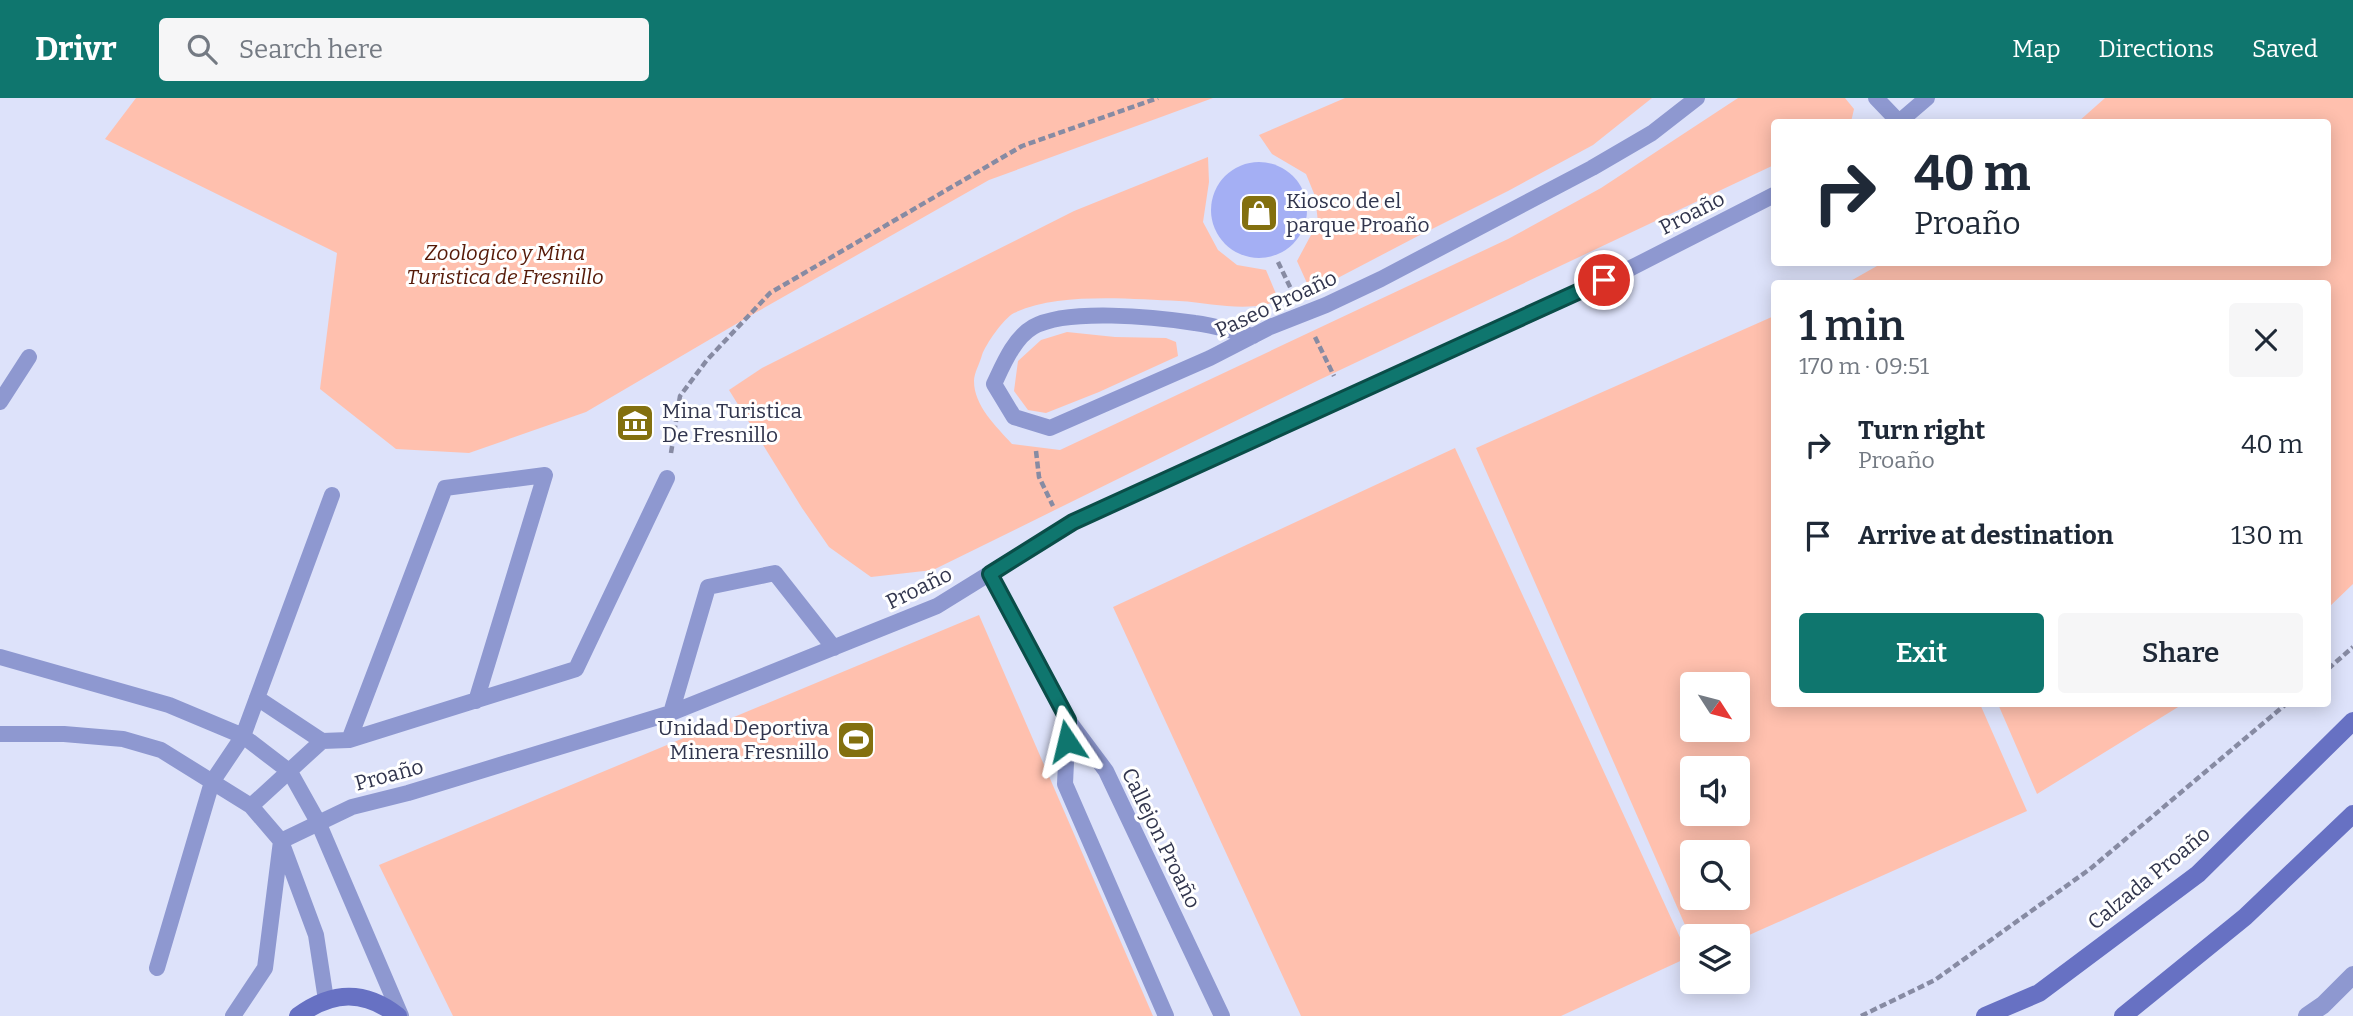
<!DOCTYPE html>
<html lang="en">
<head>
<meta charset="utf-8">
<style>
  :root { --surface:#fff; --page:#f6f6f7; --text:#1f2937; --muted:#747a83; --accent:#0f766e }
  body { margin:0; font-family:Bitter,serif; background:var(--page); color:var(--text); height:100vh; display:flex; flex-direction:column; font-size:26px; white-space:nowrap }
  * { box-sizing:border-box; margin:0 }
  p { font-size:23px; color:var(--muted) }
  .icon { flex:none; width:38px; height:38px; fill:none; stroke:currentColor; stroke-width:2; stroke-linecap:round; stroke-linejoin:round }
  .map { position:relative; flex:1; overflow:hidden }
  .panel { position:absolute; left:1771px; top:182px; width:560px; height:427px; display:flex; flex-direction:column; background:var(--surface); border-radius:7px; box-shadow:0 4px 18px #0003 }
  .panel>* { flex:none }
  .banner { position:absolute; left:1771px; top:21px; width:560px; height:147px; border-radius:7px; box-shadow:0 4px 18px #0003; background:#fff; color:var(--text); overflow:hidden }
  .needle { width:46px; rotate:126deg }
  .buttons { position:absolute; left:1680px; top:574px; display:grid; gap:14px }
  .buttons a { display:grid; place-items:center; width:70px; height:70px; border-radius:7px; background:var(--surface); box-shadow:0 4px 18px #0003; font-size:35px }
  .pin { position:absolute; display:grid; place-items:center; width:60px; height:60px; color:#fff; margin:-30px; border:4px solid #fff; border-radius:50%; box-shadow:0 2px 7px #0007 }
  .me { position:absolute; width:77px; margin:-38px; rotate:350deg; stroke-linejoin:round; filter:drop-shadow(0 0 5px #0008) }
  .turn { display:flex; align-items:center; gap:24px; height:147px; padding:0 28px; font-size:32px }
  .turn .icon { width:91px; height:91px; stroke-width:2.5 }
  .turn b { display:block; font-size:49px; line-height:60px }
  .round { display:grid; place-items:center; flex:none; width:74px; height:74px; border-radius:7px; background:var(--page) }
  .head { display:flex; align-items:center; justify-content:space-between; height:119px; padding:0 28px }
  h1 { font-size:42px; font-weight:600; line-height:52px }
  .action { display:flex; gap:14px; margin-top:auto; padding:14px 28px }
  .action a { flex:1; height:80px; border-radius:7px; background:var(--accent); color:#fff; font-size:28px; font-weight:600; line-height:80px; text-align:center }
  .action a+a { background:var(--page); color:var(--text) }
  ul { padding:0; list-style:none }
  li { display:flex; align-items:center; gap:21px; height:91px; padding:0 28px }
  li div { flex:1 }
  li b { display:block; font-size:26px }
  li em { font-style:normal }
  header { display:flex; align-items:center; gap:42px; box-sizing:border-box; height:98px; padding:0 35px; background:var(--accent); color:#fff }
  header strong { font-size:33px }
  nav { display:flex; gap:38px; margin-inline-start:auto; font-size:24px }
  .search { width:490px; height:63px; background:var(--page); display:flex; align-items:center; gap:18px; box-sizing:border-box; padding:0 24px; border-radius:7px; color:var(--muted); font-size:26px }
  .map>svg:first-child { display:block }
  .green { fill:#ffc0ae; fill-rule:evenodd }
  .building { fill:#a4aff4 }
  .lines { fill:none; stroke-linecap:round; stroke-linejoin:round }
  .path { stroke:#878ba3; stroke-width:4.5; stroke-dasharray:7 3.5; stroke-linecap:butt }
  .lane { stroke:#8e98d0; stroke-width:16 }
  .street { stroke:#8e98d0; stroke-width:18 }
  .secondary { stroke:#6771c3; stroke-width:18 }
  .route-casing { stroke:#0a4d48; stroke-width:18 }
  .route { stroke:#0f766e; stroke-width:12 }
  .labels { text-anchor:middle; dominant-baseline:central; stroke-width:6; stroke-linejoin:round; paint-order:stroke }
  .poi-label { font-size:21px; fill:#31354d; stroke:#fff; text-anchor:start }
  .street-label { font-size:21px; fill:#31354d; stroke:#fff }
  .park-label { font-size:21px; font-style:italic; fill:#561a08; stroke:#fff }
</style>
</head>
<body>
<header>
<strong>Drivr</strong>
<div class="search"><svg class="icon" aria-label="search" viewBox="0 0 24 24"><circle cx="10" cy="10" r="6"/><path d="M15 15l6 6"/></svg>Search here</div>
<nav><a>Map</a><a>Directions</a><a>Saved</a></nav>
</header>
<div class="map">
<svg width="2353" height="918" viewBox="0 0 2353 918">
  <rect width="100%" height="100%" fill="#dde2fa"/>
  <path class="green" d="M136 0H1213L989 82 748 219 586 314 469 355 396 351 320 291 337 155 105 41Z
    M1345 0H1652L1593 47 1508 93 1418 138 1311 194 1297 163 1318 124 1315 98 1306 76 1272 56 1259 37Z
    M1738 0H1845L1854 11 1851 24H1774V67L1321 281 933 472 871 479 829 449 802 410 729 292 762 270 1074 113 1208 59 1209 84 1203 124 1218 152 1237 167 1266 172 1279 203C1243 215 1215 205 1179 203 1130 201 1058 194 1014 215 1003 221 986 246 982 257 980 265 974 275 974 283 974 308 996 328 1012 346L1060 352 1508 141 1601 90Z
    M2105 0H2353V486L2328 510V186L1847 185 1884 164H2328V24H2078Z
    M1774 218V606H1980L2027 713 1738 842V838H1692V843L1476 350ZM1738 586V632H1692V586ZM1738 670V716H1692V670ZM1738 754V800H1692V754Z
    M1067 234 1115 239 1166 240 1176 244 1178 258 1099 294 1046 315 1028 312 1014 293 1018 263 1041 242Z
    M1455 350 1689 859 1561 918H1301L1113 509Z
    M979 517 1153 918H453L379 767Z
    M1998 606H2183L2037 696Z"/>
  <path class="building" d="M1211 112a48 48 0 1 1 96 0a48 48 0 1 1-96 0Z"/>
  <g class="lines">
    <path class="path" d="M1278 164 1292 193
      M1315 239 1334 278
      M1036 353 1039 379 1053 408
      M671 355 680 298 707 262 770 195 1022 48 1158 0
      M2328 571 2353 549
      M1861 918 1935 882 2090 771 2286 606"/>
    <path class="lane" d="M1876 0 1899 24
      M1899 24 1927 0
      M1253 238C1234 234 1214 227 1195 225 1155 219 1067 210 1033 229 1014 240 1003 267 994 286L1014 319 1050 330 1210 260 1270 229 1326 207 1381 181 1592 70 1652 35 1697 0
      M0 304 29 259
      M990 476 1068 622 1106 673 1222 918
      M0 559 169 607 243 638 290 674 318 724 401 918
      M257 600 322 643
      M671 615 708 489 775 475 834 550
      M1068 622 1065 686 1166 918
      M0 636H64L123 641 161 652 251 708 281 743 316 837 326 902
      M349 642 445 390 545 377 476 603
      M251 708 322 643 349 642 576 571 667 380
      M157 870 212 684 243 638 332 397
      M233 918 265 870 281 743 352 709 408 695 671 615 937 508 1073 424 1627 172 1774 97"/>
    <path class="street" d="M2307 918 2323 907 2353 877"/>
    <path class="secondary" d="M298 918C332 893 364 891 398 918
      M1985 918 2039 895 2198 776 2353 623
      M2123 918 2245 819 2353 716"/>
  </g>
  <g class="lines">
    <defs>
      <path id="route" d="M1067 643 1068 622 990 476 1073 424 1604 182"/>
    </defs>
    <use href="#route" class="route-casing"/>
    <use href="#route" class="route"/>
  </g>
  <defs>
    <symbol id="shop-square" viewBox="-11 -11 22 22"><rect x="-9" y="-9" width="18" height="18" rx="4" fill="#83700f" stroke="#fff"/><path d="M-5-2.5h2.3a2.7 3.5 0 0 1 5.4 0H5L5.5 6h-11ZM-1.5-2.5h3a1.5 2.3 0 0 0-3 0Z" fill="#fff"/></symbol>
    <symbol id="museum-square" viewBox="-11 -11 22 22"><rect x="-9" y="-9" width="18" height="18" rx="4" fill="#83700f" stroke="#fff"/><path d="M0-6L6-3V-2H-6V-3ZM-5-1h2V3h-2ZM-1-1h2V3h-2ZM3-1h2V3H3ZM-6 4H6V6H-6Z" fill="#fff"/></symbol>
    <symbol id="stadium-square" viewBox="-11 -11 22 22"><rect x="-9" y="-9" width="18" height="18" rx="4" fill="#83700f" stroke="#fff"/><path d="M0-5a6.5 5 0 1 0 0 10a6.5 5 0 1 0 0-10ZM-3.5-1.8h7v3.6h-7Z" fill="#fff"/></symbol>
  </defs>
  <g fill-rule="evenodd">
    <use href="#shop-square" x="1237" y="93" width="44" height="44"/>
    <use href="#museum-square" x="613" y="303" width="44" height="44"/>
    <use href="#stadium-square" x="834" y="620" width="44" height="44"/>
  </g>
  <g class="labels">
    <g class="poi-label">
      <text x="1286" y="103">Kiosco de el<tspan x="1286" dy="24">parque Proaño</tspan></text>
      <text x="662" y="313">Mina Turistica<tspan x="662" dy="24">De Fresnillo</tspan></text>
      <text x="829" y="630" text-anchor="end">Unidad Deportiva<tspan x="829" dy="24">Minera Fresnillo</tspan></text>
    </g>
    <g class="street-label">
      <text transform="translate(1692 115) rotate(-27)">Proaño</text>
      <text transform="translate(1276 206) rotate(-25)">Paseo Proaño</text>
      <text transform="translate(919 490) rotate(-26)">Proaño</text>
      <text transform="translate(389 677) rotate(-15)">Proaño</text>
      <text transform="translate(1161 740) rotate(64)">Callejon Proaño</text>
      <text transform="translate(2149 780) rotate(-39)">Calzada Proaño</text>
    </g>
    <g class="park-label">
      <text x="505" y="155">Zoologico y Mina<tspan x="505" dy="24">Turistica de Fresnillo</tspan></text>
    </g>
  </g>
</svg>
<div class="buttons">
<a><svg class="needle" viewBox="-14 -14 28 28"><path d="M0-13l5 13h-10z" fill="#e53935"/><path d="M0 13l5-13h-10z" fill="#747a83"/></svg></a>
<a><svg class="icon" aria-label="sound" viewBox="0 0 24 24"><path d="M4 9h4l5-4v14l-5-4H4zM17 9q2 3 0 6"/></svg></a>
<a><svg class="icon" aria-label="search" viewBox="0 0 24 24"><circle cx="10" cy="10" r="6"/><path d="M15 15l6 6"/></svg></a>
<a><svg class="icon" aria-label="layers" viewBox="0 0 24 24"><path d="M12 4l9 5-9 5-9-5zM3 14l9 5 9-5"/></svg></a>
</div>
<div class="pin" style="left:1604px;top:182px;background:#d93025"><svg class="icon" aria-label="arrive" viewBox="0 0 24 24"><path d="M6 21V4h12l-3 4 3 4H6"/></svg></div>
<svg class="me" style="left:1067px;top:643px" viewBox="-20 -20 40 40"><path d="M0-17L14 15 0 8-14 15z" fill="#0f766e" stroke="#fff" stroke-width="4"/></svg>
<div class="banner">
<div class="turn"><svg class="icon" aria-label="right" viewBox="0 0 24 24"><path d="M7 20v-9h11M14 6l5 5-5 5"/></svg><div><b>40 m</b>Proaño</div></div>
</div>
<section class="panel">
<div class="head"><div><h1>1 min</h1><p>170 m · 09:51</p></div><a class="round"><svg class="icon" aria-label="close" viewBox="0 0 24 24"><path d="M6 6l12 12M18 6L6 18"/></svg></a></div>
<ul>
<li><svg class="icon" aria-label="right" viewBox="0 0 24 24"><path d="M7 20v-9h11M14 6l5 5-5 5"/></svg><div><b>Turn right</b><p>Proaño</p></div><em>40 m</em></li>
<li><svg class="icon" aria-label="arrive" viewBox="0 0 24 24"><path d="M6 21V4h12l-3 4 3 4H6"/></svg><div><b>Arrive at destination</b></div><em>130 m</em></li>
</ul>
<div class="action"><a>Exit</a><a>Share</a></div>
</section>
</div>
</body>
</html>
